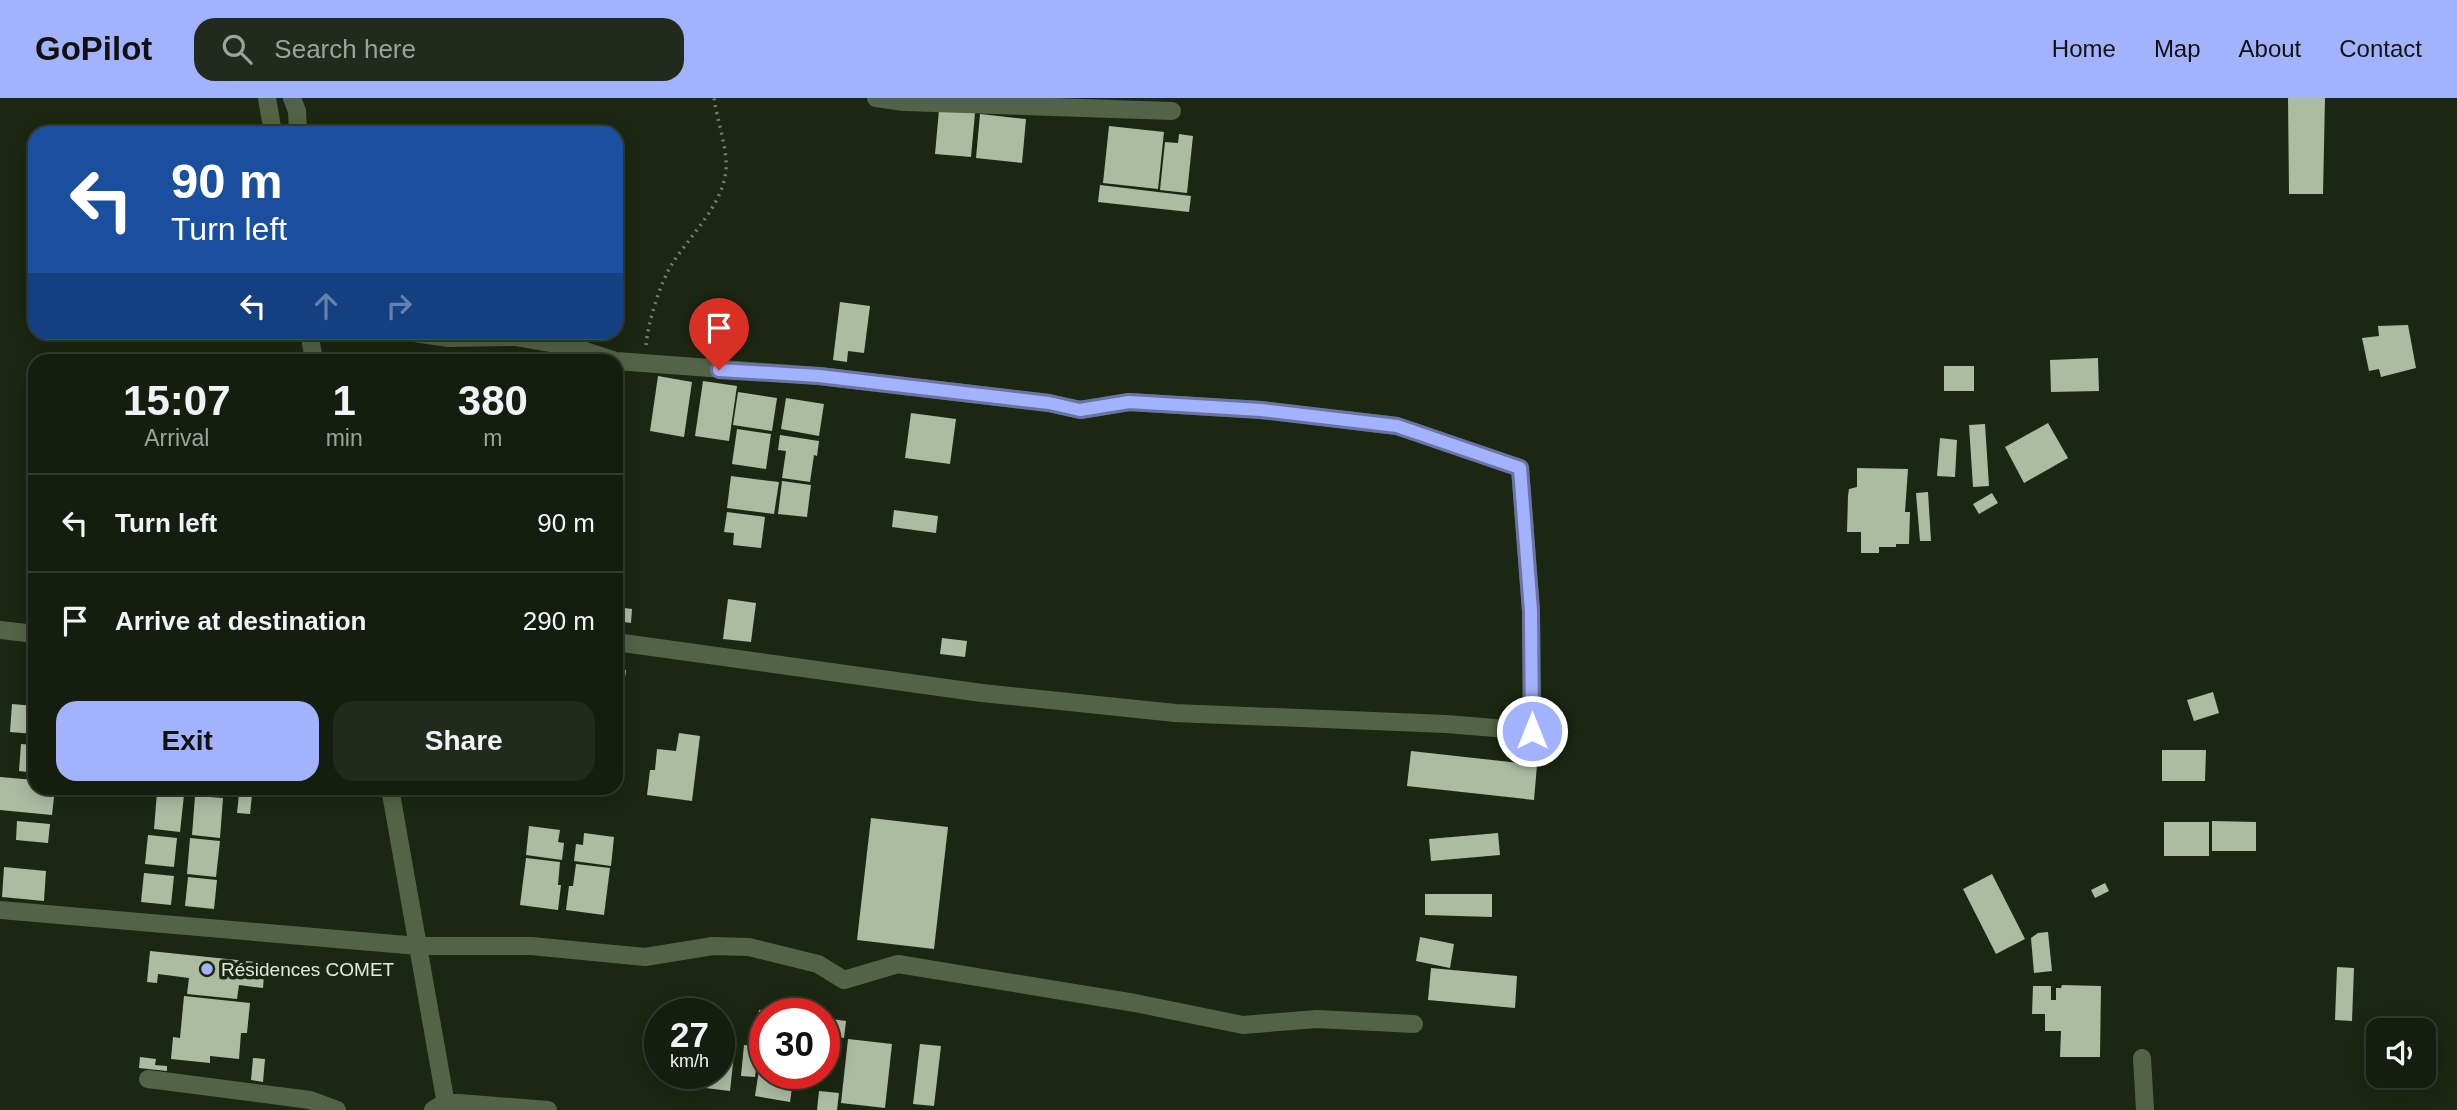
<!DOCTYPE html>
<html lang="en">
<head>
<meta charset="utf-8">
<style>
  :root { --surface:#141d0e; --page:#212a1c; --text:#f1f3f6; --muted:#9da29e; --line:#333b2e; --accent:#a3b2fd }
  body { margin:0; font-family:Arial,sans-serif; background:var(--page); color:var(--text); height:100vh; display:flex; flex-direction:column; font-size:26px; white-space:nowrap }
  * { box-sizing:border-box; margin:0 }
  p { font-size:23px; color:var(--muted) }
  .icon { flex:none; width:38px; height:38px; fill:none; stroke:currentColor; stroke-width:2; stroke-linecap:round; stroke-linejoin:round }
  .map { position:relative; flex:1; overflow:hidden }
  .side { position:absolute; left:28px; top:256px; width:595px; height:441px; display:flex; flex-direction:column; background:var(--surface); border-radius:21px; box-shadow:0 4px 18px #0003,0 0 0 2px var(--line) }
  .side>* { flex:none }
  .hud { position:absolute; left:28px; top:28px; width:595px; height:214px; border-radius:21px; box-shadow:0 4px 18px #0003,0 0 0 2px var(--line); background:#1a4fa0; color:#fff; overflow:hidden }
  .controls { position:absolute; left:2366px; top:920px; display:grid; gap:14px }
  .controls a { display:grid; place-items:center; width:70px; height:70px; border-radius:14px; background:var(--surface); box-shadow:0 4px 18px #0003,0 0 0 2px var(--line); font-size:35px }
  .speed { position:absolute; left:644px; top:900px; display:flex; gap:14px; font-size:35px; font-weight:700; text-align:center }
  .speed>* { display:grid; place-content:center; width:91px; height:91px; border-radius:50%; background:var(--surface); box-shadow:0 4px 18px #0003,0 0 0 2px var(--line); line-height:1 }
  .speed small { font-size:18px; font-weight:400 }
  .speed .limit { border:10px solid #d22; background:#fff; color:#111 }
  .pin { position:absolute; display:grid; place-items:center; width:60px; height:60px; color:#fff; margin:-72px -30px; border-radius:50% 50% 50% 0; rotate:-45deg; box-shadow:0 0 7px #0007 }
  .pin .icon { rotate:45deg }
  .me { position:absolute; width:77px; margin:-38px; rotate:0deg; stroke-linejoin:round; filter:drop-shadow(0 0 5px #0008) }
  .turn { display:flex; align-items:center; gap:24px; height:147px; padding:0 28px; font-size:32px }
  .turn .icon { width:91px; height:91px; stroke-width:2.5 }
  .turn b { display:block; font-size:49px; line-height:60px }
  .lanes { display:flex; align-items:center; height:66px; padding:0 28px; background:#0003; justify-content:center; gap:35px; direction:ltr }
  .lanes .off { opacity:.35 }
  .eta { display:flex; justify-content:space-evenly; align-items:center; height:119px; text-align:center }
  .eta b { font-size:42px; font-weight:700; line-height:49px }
  .button { display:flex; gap:14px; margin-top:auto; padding:14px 28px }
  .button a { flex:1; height:80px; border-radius:21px; background:var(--accent); color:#111; font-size:28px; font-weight:700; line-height:80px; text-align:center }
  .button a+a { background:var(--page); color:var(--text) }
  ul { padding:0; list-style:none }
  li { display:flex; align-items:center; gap:21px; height:98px; padding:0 28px; border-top:2px solid var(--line) }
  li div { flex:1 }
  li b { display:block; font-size:26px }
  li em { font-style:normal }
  header { display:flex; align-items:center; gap:42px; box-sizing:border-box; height:98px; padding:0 35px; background:var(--accent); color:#111 }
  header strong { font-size:33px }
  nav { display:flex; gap:38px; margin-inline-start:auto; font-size:24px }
  .search { width:490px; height:63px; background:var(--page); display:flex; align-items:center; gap:18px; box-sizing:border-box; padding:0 24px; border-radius:21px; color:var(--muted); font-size:26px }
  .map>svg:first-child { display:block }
  .building { fill:#acbca1 }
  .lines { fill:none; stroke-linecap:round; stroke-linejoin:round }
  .path { stroke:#747e6c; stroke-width:3.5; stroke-dasharray:2 5; stroke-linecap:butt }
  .minor { stroke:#526445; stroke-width:18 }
  .route-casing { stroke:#6a74a4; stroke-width:18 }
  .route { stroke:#a3b2fd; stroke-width:12 }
  .poi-dot { fill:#a3b2fd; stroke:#1b2712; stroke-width:2.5 }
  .labels { text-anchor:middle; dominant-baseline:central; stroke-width:7; stroke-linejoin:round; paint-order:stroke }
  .poi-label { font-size:19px; fill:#e1eadc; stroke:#1b2712; text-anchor:start }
</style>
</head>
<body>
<header>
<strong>GoPilot</strong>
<div class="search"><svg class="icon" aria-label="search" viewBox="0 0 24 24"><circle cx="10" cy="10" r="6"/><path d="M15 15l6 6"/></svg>Search here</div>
<nav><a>Home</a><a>Map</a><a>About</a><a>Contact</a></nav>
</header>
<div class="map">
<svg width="2457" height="1012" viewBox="0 0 2457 1012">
  <rect width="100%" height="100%" fill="#1b2712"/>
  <path class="building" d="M2288 0H2325L2323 96H2289Z
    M939 12 975 15 971 59 935 56Z
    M980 16 1026 21 1022 65 976 60Z
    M1109 28 1164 34 1158 91 1103 85Z
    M1179 36 1193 38 1187 95 1160 92 1165 44 1178 45Z
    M1100 87 1191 98 1189 114 1098 104Z
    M840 204 870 208 864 255 848 253 847 264 833 262Z
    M2408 227 2416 270 2381 279 2379 271 2369 273 2362 240 2379 238 2378 228Z
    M2098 260 2099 293 2051 294 2050 262Z
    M1944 268H1974V293H1944Z
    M616 278 624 279 621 311 616 310Z
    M658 278 692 284 684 339 650 333Z
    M703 283 737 288 729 343 695 338Z
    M738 294 777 300 772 333 733 327Z
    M786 300 824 306 819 338 781 331Z
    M911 315 956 321 950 366 905 360Z
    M2048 325 2068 360 2024 385 2005 349Z
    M1985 326 1989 388 1973 389 1969 327Z
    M737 331 771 336 766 371 732 366Z
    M780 337 819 343 817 358 814 357 810 384 782 380 786 353 778 352Z
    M1940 340 1957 342 1955 379 1937 378Z
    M1857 370 1908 371 1905 414H1910L1909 446H1896V449H1879V455H1861V434H1847L1848 398 1849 391 1857 389Z
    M731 378 779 384 774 416 727 410Z
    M782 383 811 387 807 419 778 416Z
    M1928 394 1931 443H1920L1916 395Z
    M1992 395 1998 405 1979 416 1973 406Z
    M894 412 938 418 936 435 892 429Z
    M727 414 765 419 761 450 733 447 734 435 724 434Z
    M728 501 756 505 751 544 723 541Z
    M616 509 632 511 631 525 616 523Z
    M942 540 967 543 965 559 940 556Z
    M616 571 626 572 620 619 616 618Z
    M2213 594 2219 615 2194 623 2187 602Z
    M12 606 35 608V636L10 634Z
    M679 635 700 638 692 703 647 697 650 672H655L657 651 676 653Z
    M21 646 35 647V675L19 673Z
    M2162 652H2206L2205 683H2162Z
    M1411 653 1537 667 1534 702 1407 688Z
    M0 679 35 682V690H55L52 717 0 712Z
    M157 694 184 697 180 734 154 731Z
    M239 696 252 697 250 716 237 715Z
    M195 698 223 700 220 740 192 737Z
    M871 720 948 729 934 851 857 842Z
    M17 723 50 726 48 745 16 742Z
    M2212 723 2256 724V753H2212Z
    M2164 724H2209V758H2164Z
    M529 728 560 732 558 744 564 745 562 762 526 757Z
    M584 735 614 739 611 768 574 763 576 746 583 747Z
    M1498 735 1500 757 1431 763 1429 741Z
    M148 737 177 740 174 769 145 766Z
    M190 740 220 743 216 779 187 776Z
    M526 760 560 764 558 787H561L558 812 520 807Z
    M576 766 610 770 604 817 566 812 569 788H573Z
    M4 769 46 773 44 803 2 799Z
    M144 775 174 778 171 807 141 804Z
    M1992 776 2025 841 1996 856 1963 791Z
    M188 779 217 782 214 811 185 808Z
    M2105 785 2109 793 2095 800 2091 792Z
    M1425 796H1492V819L1425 817Z
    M2048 834 2052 873 2034 875 2031 840 2038 835Z
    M1420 839 1454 846 1450 870 1416 863Z
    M150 853 265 865 263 890 239 887 237 901 187 896 189 880 158 876 157 885 147 884Z
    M2337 869 2354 870 2352 923 2335 922Z
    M1431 870 1517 878 1515 910 1428 902Z
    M2062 887 2101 888 2100 959H2060L2061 933H2045V916H2032L2033 888H2051V902H2056V890H2061Z
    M184 898 250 905 247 935H241L239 961 210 958V965L171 961 173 939 180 940Z
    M759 912 771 913 765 915V930L757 929Z
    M824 920 846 923 844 940 824 937Z
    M719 936 736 938 730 993 672 986 673 975H719Z
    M848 941 892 946 885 1010 841 1005Z
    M920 946 941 948 934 1008 913 1006Z
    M744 947 759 949 755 979 741 978Z
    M762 952H765V975H794L790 1004 755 998Z
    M140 959 156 961 155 967 167 968V973L139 970Z
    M253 960 265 961 263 984 251 982Z
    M819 993 839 995 837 1012H817Z"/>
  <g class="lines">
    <path class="path" d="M646 247C648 225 660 185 672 166 689 139 718 112 725 79 730 55 717 24 714 0"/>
    <path class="minor" d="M267 0 273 35
      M292 0 297 13 298 35
      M876 0 904 4 1172 13
      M309 234 314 262
      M407 234 449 240 515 239 573 249 613 262
      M616 263 819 278 1049 305 1081 312 1129 304 1261 312 1397 328 1520 370 1531 513 1532 633 1446 626 1175 615 982 595 616 544
      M0 532 35 536
      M390 690 447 1012
      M0 812 418 848H531L645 859 713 848 749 849 818 866 844 882 898 866 1135 905 1243 927 1317 921 1414 926
      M2142 960 2145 1012
      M148 981 310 1002 337 1012
      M433 1012 446 1004 548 1012"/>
  </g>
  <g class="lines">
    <defs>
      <path id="route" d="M719 272 819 278 1049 305 1080 312 1129 304 1261 312 1397 328 1520 370 1531 513 1532 633"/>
    </defs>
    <use href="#route" class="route-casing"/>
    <use href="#route" class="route"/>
  </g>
  <circle class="poi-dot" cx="207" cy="871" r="7"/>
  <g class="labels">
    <g class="poi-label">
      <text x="221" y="871">Résidences COMET</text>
    </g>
  </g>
</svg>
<div class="controls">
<a><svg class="icon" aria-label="sound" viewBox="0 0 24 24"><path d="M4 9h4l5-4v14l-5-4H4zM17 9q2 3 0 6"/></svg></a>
</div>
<div class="speed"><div>27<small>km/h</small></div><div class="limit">30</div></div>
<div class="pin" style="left:719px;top:272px;background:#d93025"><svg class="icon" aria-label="arrive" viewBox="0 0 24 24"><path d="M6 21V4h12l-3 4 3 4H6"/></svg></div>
<svg class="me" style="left:1532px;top:633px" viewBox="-20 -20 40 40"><circle r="17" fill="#a3b2fd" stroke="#fff" stroke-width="3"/><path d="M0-11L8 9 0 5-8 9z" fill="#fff"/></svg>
<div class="hud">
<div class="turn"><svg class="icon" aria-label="left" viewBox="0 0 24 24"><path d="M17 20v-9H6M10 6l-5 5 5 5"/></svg><div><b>90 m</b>Turn left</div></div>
<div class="lanes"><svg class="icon" aria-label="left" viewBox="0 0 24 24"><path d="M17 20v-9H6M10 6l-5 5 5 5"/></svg><svg class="icon off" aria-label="ahead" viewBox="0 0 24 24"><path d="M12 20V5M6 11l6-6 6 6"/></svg><svg class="icon off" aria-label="right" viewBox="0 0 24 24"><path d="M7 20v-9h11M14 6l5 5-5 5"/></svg></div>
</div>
<section class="side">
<div class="eta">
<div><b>15:07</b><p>Arrival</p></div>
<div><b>1</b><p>min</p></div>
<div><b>380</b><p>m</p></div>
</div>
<ul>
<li><svg class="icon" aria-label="left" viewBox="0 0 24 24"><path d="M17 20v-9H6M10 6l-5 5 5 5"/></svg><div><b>Turn left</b></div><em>90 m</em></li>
<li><svg class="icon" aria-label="arrive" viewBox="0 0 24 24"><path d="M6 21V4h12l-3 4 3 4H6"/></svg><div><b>Arrive at destination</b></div><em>290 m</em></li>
</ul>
<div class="button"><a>Exit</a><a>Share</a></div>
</section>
</div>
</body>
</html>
